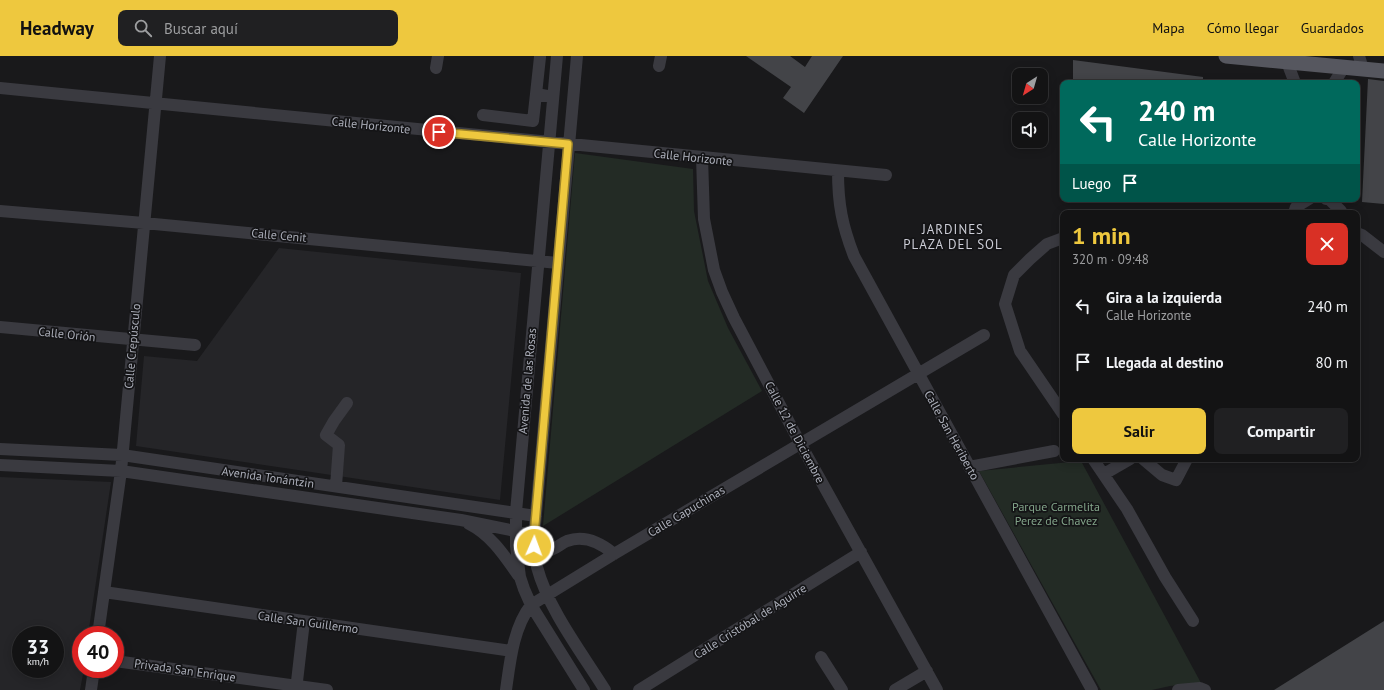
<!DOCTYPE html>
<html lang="es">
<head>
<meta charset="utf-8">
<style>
  :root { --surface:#131314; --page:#202022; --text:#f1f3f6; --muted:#9d9ea0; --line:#323234; --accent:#eec83e }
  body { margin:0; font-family:"PT Sans",sans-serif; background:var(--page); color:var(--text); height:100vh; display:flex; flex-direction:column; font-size:15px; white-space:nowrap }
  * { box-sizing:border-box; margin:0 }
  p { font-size:13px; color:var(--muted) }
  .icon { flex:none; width:22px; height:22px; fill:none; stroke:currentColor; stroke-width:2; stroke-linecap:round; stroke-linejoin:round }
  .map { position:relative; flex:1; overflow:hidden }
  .drawer { position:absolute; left:1060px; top:154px; width:300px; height:252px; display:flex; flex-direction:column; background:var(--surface); border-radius:8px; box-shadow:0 2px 10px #0003,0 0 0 1px var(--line) }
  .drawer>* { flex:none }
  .hud { position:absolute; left:1060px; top:24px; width:300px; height:122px; border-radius:8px; box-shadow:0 2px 10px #0003,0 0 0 1px var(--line); background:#00695c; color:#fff; overflow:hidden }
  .needle { width:26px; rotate:217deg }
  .tools { position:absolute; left:1012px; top:12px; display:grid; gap:8px }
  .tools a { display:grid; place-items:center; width:36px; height:36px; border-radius:8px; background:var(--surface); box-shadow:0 2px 10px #0003,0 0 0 1px var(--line); font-size:20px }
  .speed { position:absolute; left:12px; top:570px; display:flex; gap:8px; font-size:20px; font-weight:700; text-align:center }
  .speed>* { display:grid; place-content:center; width:52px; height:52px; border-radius:50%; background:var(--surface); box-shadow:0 2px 10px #0003,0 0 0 1px var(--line); line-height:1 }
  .speed small { font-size:10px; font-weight:400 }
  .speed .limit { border:6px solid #d22; background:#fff; color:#111 }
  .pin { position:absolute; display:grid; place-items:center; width:34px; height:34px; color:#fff; margin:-17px; border:2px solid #fff; border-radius:50%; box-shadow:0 1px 4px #0007 }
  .me { position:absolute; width:44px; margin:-22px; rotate:2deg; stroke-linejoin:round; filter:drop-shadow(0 0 3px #0008) }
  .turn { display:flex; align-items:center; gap:14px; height:84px; padding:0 12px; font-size:18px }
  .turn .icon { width:52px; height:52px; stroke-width:2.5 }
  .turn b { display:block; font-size:28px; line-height:34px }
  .then { display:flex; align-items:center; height:38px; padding:0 12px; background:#0003; gap:8px; font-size:15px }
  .round { display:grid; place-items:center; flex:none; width:42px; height:42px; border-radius:8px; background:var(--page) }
  .summary { display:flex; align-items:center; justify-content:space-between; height:68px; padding:0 12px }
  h1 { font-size:24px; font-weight:600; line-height:30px; color:var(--accent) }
  .action { display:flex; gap:8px; margin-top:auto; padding:8px 12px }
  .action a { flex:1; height:46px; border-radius:8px; background:var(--accent); color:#111; font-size:16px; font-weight:600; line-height:46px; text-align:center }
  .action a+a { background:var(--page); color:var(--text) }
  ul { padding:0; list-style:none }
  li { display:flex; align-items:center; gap:12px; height:56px; padding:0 12px }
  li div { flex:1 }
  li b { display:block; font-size:15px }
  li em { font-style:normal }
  header { display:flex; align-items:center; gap:24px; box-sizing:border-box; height:56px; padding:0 20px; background:var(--accent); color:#111 }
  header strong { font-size:19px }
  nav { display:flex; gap:22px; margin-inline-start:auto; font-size:14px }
  .search { width:280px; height:36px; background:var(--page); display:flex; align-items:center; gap:10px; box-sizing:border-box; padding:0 14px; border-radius:8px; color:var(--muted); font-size:15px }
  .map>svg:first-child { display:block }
  .built { fill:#252528; fill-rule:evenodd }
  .green { fill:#232b25 }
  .building { fill:#434448 }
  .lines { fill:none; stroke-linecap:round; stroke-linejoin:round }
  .minor { stroke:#3a3a40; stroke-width:12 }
  .major { stroke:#56575f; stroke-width:15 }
  .route-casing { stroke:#9b8228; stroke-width:10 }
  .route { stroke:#eec83e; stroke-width:7 }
  .labels { text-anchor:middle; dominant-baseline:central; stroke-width:3.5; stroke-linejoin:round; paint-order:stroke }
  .street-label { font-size:12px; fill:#acafba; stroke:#141416 }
  .park-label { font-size:12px; fill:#83a58a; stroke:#141416 }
  .neighbourhood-label { font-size:13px; letter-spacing:1px; fill:#cdced7; stroke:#141416 }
</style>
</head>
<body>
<header>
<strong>Headway</strong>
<div class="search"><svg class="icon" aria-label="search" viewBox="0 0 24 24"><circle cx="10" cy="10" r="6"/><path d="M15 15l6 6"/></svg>Buscar aquí</div>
<nav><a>Mapa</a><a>Cómo llegar</a><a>Guardados</a></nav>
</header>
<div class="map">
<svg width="1384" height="634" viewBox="0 0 1384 634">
  <rect width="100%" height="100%" fill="#19191b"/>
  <path class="built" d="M279 192 521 217 500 444 136 390 144 300 197 305Z
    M0 421 111 426 88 579H81V613H84L80 634H0ZM21 579H55V613H21Z"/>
  <path class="green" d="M575 97 693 113 694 155 708 225 728 272 762 335 543 470Z
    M1081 405 1201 627 1170 630 1152 634H1101L979 415Z"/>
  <path class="building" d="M746 0H790L805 11 812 0H843L804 57 783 42 791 31Z
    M1073 4 1203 21V27H1073Z
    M1368 23 1384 25V148L1362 146Z
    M1384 565V634H1274Z"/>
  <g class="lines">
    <path class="minor" d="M557 0 516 456V490L520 521 524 533 531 549 584 634
      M577 0 534 480C534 491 535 501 537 511 548 553 582 597 605 634
      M1359 0 1363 13
      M540 1 536 38 553 41
      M1287 6 1295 27
      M659 10 661 0
      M436 12 438 0
      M1334 27 1344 11
      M0 32 886 119
      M483 59 533 65 536 38
      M702 101 704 163 714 214 722 236 734 262 800 387 937 634
      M838 115C838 148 842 169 854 200L1092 634
      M1326 143H1329L1341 155V157
      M0 155 144 167 558 207
      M1294 157 1296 151 1309 143
      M1357 177 1362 179 1384 196
      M1063 182 1047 188 1030 203 1014 219 1005 248 1020 295 1063 358
      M0 271 195 289
      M0 393 122 399 536 460
      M1093 403 1127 453 1165 521 1193 565
      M1143 403 1162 419 1176 424 1187 403
      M0 409 121 415 461 464 515 475 534 480
      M969 411 1054 395
      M1104 418 1130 403
      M336 430 339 389 326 379 334 365 347 347
      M469 468C491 479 504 499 518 519
      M535 499C541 497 547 496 553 493 558 491 562 487 567 485 584 479 601 487 614 498
      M104 536 512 595
      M98 579 121 415 160 0
      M821 601 842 634
      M115 605 327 634
      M91 634 94 613
      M296 634 304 565
      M506 634C510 606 513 572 531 549L614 498 984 279
      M639 634 861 496
      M895 634 927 615
      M1178 634 1200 632 1205 634"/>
    <path class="major" d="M1226 0 1384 15"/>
  </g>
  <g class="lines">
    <defs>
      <path id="route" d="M439 76 568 88 534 480V490"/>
    </defs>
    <use href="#route" class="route-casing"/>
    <use href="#route" class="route"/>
  </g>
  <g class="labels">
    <g class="street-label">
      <text transform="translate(371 69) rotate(6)">Calle Horizonte</text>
      <text transform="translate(693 101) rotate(6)">Calle Horizonte</text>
      <text transform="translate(279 179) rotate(5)">Calle Cenit</text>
      <text transform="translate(67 278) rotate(6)">Calle Orión</text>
      <text transform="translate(132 290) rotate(-85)">Calle Crepúsculo</text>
      <text transform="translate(527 325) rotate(-85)">Avenida de las Rosas</text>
      <text transform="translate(795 376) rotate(62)">Calle 12 de Diciembre</text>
      <text transform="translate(952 379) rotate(61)">Calle San Heriberto</text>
      <text transform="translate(268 421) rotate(8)">Avenida Tonántzin</text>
      <text transform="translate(686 455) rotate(-31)">Calle Capuchinas</text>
      <text transform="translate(750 565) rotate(-32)">Calle Cristóbal de Aguirre</text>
      <text transform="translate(308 566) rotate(8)">Calle San Guillermo</text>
      <text transform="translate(185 614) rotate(8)">Privada San Enrique</text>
    </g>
    <g class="park-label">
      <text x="1056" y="450">Parque Carmelita<tspan x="1056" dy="14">Perez de Chavez</tspan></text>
    </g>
    <g class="neighbourhood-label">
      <text x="953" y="173">JARDINES<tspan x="953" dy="15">PLAZA DEL SOL</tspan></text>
    </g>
  </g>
</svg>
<div class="tools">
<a><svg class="needle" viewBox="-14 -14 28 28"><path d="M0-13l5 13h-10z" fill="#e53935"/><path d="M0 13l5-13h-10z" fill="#9d9ea0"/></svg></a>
<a><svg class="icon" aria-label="sound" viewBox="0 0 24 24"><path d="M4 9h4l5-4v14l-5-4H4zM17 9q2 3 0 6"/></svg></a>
</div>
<div class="speed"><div>33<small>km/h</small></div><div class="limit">40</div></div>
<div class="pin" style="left:439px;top:76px;background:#d93025"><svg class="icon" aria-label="arrive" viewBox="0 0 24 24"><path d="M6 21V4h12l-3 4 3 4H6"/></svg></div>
<svg class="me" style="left:534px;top:490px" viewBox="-20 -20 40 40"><circle r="17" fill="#eec83e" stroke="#fff" stroke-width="3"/><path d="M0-11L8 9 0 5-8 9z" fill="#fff"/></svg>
<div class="hud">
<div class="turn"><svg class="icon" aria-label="left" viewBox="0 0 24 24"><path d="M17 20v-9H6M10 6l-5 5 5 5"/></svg><div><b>240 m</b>Calle Horizonte</div></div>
<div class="then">Luego<svg class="icon" aria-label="arrive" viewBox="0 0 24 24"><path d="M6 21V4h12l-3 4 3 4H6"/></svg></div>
</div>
<section class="drawer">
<div class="summary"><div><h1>1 min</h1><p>320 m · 09:48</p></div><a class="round" style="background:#d93025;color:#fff"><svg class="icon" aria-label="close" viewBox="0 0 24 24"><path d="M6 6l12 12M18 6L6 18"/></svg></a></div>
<ul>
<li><svg class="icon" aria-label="left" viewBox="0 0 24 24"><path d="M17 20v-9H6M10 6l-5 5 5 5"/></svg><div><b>Gira a la izquierda</b><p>Calle Horizonte</p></div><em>240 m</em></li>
<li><svg class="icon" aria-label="arrive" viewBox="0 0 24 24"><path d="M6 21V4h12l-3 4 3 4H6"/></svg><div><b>Llegada al destino</b></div><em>80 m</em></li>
</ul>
<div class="action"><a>Salir</a><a>Compartir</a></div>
</section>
</div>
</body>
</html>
